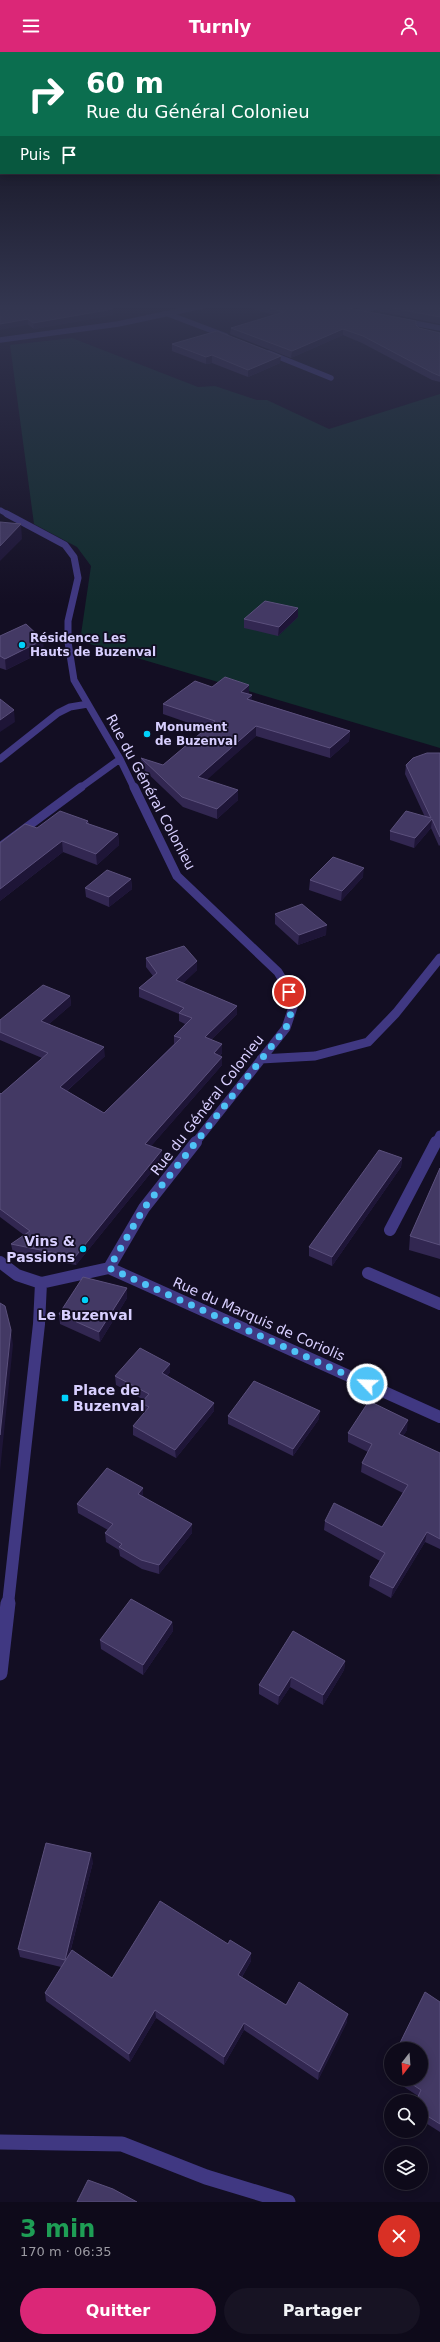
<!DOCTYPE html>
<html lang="fr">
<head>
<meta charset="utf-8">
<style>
  :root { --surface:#0e0a1a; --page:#171323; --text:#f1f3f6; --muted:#9b9aa2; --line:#2e2b39; --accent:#db2777 }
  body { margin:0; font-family:"DejaVu Sans",sans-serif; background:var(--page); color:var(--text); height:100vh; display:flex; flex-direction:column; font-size:15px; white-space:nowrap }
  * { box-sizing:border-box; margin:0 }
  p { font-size:13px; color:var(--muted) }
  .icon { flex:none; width:22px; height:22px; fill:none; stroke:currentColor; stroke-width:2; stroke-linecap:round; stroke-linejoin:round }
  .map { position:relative; height:2150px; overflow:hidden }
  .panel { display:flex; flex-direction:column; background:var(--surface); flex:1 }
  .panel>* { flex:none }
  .top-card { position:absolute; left:0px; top:0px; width:440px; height:122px; box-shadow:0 2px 10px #0003,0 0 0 1px var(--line); background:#0b6e4f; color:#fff; overflow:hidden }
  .needle { width:26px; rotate:197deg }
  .controls { position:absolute; left:384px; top:1990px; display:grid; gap:8px }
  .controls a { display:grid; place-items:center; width:44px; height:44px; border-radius:50%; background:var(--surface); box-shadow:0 2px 10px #0003,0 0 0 1px var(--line); font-size:20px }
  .pin { position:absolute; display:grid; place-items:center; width:34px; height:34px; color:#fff; margin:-17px; border:2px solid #fff; border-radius:50%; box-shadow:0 1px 4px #0007 }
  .me { position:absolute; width:44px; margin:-22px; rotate:294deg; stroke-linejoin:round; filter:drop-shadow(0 0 3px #0008) }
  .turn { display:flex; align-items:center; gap:14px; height:84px; padding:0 20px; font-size:18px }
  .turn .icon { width:52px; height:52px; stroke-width:2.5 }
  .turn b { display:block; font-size:28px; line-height:34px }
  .then { display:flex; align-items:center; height:38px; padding:0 20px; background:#0003; gap:8px; font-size:15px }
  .round { display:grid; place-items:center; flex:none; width:42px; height:42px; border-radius:21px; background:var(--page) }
  .head { display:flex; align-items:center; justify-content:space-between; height:68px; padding:0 20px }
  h1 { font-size:24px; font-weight:800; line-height:30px; color:#1e9e55 }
  .cta { display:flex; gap:8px; margin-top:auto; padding:8px 20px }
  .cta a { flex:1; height:46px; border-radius:24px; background:var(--accent); color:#fff; font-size:16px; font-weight:800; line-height:46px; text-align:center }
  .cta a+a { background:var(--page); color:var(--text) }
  header { display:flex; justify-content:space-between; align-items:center; height:52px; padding:0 20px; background:var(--accent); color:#fff; font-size:18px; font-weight:800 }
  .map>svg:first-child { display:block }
  .green { fill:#112c2d }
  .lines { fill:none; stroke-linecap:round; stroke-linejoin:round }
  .minor-far4 { stroke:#403882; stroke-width:5.5 }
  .minor-far3 { stroke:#403882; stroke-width:7 }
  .minor-far2 { stroke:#403882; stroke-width:9 }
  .minor-far1 { stroke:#403882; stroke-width:12 }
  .minor { stroke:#403882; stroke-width:15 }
  .wall { fill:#322751 }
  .shaded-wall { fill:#1e1537 }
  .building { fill:#433964; stroke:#5b507c }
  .route { stroke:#4fc3f7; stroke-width:7; stroke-dasharray:0 12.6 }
  .poi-dot { fill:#00d1fa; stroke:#130e23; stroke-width:1.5 }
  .labels { text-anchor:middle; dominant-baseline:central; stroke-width:3.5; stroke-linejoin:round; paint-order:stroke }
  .far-poi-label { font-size:12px; font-weight:bold; fill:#d8cfff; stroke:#130e23; text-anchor:start }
  .street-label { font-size:14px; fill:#d8cfff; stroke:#130e23 }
  .poi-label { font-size:14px; font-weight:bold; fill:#d8cfff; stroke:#130e23; text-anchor:end }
</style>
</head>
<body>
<header><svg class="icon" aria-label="menu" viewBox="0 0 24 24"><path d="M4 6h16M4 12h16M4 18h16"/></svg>Turnly<svg class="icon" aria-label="person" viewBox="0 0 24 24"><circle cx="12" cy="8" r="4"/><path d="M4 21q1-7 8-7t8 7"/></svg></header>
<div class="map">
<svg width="440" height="2150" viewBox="0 0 440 2150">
  <rect width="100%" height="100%" fill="#130e23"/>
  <path class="green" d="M72 286 198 335 215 334 257 348H267L329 377 440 342V696L80 589 91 514 77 495 34 472 10 293Z"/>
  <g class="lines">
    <path class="minor-far4" d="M357 260 387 252
      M168 262 226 284
      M403 269 440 276
      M0 288 118 272 212 252
      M269 301 331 326
      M0 458 9 463"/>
    <path class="minor-far3" d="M7 462 65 493 74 505 78 526 68 569V590L74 628 120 707 134 736
      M0 707 58 661 70 655 88 652
      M80 736 120 707"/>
    <path class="minor-far2" d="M134 735 177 824 278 920 295 949 286 976 195 1091
      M0 795 81 735
      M261 1007 315 1004 368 990 396 961 440 906
      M436 1091 440 1083"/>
    <path class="minor-far1" d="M390 1178 436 1090
      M0 1210 17 1223 41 1231 109 1216
      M109 1216 144 1156 196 1090
      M109 1216 440 1365
      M368 1221 440 1252
      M8 1552 39 1272 41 1231"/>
    <path class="minor" d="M0 1621 8 1551
      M0 2090 122 2092 206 2125 288 2150"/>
  </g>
  <path class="wall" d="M0 252 113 263 34 277Z
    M236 252H327L416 274 419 276 440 281V330L432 328 362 291 343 283 291 306 230 282 231 276 274 263Z
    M339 252H373L357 255Z
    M440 252V272L377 259V253Z
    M172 292 280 311 248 325 212 311 206 312 172 299Z
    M298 556V565L278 584 244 576V567Z
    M0 584 44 599 6 618 0 616Z
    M249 633V642L252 648 350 679 349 689 330 706 256 684 207 727 238 748 217 767 183 755 142 716 141 706 163 713 206 677 163 662V652L212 635Z
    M440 701V793L439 794 431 776 414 796 390 788V779L425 765 405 722 406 713Z
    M88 769 89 772 118 782 119 793 97 813 63 800 0 849V791L37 776Z
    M363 825 341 849 309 838 310 828Z
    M131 827 132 837 109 855 86 845 85 836Z
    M275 862 326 883 298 893 275 872Z
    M146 906 197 918 183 931 237 954V962L211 988 222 1001 220 1004 222 1005V1013L151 1094 162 1107 76 1213 13 1201 11 1192 24 1183 0 1165V1041L1 1042 42 1006 0 988V968L70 944 71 953 49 972 105 1004 67 1039 104 1061 174 992V984L185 972 179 969V962L139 945V936L153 924 146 915Z
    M402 1106 401 1115 332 1214 309 1204V1195Z
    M440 1116V1207L409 1198 410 1184Z
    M127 1236V1246L100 1290 60 1272 59 1262Z
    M170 1312V1320L167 1324 214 1351V1359L176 1406 133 1383V1374L145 1361 142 1359 141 1351 144 1348 116 1333 115 1324Z
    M228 1364 319 1367 293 1404 228 1372Z
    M407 1378 403 1384 440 1401V1497L425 1490 391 1546 369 1534 370 1525 380 1509 324 1478 325 1469 382 1475 403 1441 361 1420 362 1411 368 1400 348 1390V1381Z
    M143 1444 192 1481 159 1522 142 1517 120 1504 119 1498 106 1490 105 1481 108 1478 78 1461 77 1452Z
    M172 1570 173 1579 143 1623 101 1597 100 1588Z
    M345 1609 344 1618 323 1653 290 1635 278 1653 259 1642V1633Z
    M93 1810 70 1901 112 1926 228 1892 251 1901V1909L242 1925 286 1953 347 1970 318 2028 244 1978 224 2013 156 1966 130 2010 46 1949 45 1941 61 1915 20 1905 18 1897Z
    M440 1950V2080L421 2068V2049L418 2044 392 2027H421Z
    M391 2010V2026L386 2023 388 2016Z"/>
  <path class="shaded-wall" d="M358 252H373L357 255Z
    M113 257V263L34 277 33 271Z
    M28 267V273L0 278V272Z
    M343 277V283L291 306 292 299Z
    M212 303V311L206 312V305Z
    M281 304 280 311 248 325V318Z
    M21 472 22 487 0 509V494Z
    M298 556V565L278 584 279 575Z
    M43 588 44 599 6 618 5 607Z
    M249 633V643L241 640Z
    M252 643V653L247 647Z
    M14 658 15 670 0 680V668Z
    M256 674V684L199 735 198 725Z
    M350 679 349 689 330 706V696Z
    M238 738V748L217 767V757Z
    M432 767 431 776 414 796 415 786Z
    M118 782 119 793 97 813 96 802Z
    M62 789 63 800 0 849V837Z
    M364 816 363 825 341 849 342 839Z
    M131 827 132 837 109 855V845Z
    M327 873 326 883 298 893 299 883Z
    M197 909V918L177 937 176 928Z
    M70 944 71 953 42 978 41 969Z
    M237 954V962L205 994V985Z
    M222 992V1001L214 1010V1001Z
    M104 995 105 1004 61 1044 60 1035Z
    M222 1005V1013L145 1101V1092Z
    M162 1098V1107L76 1213 75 1205Z
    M402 1106 401 1115 332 1214V1205Z
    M127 1236V1246L100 1290 99 1280Z
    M11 1278 13 1293 0 1419V1383Z
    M170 1312V1320L162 1330V1321Z
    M214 1351V1359L176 1406 175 1398Z
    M320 1359 319 1367 293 1404V1397Z
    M408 1368 407 1378 398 1392 399 1382Z
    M143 1436V1445L138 1442Z
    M192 1472V1481L159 1522V1513Z
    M427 1480 425 1490 391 1546 393 1536Z
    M172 1570 173 1579 143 1623V1613Z
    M345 1609 344 1618 323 1653V1643Z
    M291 1625 290 1635 278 1653 279 1644Z
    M91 1801 93 1810 66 1916 65 1908Z
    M251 1901V1909L238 1931V1923Z
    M155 1958 156 1966 130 2010 129 2002Z
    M348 1962 347 1970 318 2028 319 2020Z
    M244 1971V1978L224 2013V2005Z"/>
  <path class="building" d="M0 252H100L113 257 33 271 28 267 0 272Z
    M256 252H327L416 269V273L419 276 440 281V324L433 321 363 284 343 277 292 299 231 276 284 260Z
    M382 252H440V265L377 253Z
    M217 279 281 304 248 318 212 303 206 305 172 292Z
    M0 470 21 472 0 494Z
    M265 549 298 556 279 575 244 567Z
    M26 572 43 588 5 607 0 604V584Z
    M225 625 249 633 241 640 252 643 247 647 350 679 330 696 256 674 198 725 238 738 217 757 182 745 141 706 163 713 215 669 163 652 195 629 212 635Z
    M0 647 14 658 0 668Z
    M427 701H440V785L432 767 415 786 390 779 406 759 431 766 406 713 413 706Z
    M60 759 88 769 86 771 118 782 96 802 62 789 0 837V791L25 772 37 776Z
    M333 805 364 816 342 839 310 828Z
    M107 818 131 827 109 845 85 836Z
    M302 852 327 873 299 883 275 862Z
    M184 894 197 909 176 928 237 954 205 985 222 992 214 1001 222 1005 145 1092 162 1098 75 1205 11 1192 30 1179 0 1157V1041L1 1042 48 1001 0 980V968L43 933 70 944 41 969 104 995 60 1035 104 1061 181 986 174 984 192 966 179 961 184 956 139 936 157 921 146 906Z
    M379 1098 402 1106 332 1205 309 1195Z
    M440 1116V1193L410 1184Z
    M83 1225 127 1236 99 1280 59 1262Z
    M0 1251 5 1254 11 1278 0 1383Z
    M140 1296 170 1312 162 1321 214 1351 175 1398 133 1374 149 1355 141 1351 149 1342 115 1324Z
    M254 1329 320 1359 293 1397 228 1364Z
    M369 1349 408 1368 399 1382 440 1401V1487L427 1480 393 1536 370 1525 385 1501 325 1469 334 1451 382 1475 408 1433 362 1411 372 1392 348 1381Z
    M107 1416 143 1436 138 1442 192 1472 159 1513 141 1508 119 1495 122 1492 105 1481 113 1472 77 1452Z
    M131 1547 172 1570 143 1613 100 1588Z
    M293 1579 345 1609 323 1643 291 1625 279 1644 259 1633Z
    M46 1791 91 1801 65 1908 18 1897Z
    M160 1849 228 1892 230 1888 251 1901 238 1923 286 1953 299 1930 348 1962 319 2020 244 1971 224 2005 155 1958 129 2002 45 1941 72 1898 112 1926Z
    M425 1940 440 1950V2072L421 2060V2049H416L421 2038 404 2027H421V1997H397Z
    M391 2010V2018L388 2016Z
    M88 2128 113 2137 137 2150H77Z"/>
  <linearGradient id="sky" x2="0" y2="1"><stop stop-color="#0a0813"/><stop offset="0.46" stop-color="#333650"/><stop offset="1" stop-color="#333650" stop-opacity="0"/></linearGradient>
  <rect width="440" height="553" fill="url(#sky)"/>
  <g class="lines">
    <path class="route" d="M289 940 295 949 286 976 144 1156 109 1216 367 1332"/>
  </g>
  <g class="poi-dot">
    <circle cx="22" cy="593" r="4"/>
    <circle cx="147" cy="682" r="4"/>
    <circle cx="83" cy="1197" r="4"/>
    <circle cx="85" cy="1248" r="4"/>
    <rect x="61" y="1342" width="8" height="8" rx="2"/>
  </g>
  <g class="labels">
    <g class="far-poi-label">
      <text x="30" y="586">Résidence Les<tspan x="30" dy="14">Hauts de Buzenval</tspan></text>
      <text x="155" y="675">Monument<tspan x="155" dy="14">de Buzenval</tspan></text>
    </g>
    <g class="street-label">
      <text transform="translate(151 740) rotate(62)">Rue du Général Colonieu</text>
      <text transform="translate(207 1053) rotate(-52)">Rue du Général Colonieu</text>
      <text transform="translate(259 1267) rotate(24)">Rue du Marquis de Coriolis</text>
    </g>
    <g class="poi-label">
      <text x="75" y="1189">Vins &amp;<tspan x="75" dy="16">Passions</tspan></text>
      <text x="85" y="1263" text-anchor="middle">Le Buzenval</text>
      <text x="73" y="1338" text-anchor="start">Place de<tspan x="73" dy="16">Buzenval</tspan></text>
    </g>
  </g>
</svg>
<div class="controls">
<a><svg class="needle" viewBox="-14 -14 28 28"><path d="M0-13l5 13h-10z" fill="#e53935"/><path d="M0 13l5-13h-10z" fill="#9b9aa2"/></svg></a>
<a><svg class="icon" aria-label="search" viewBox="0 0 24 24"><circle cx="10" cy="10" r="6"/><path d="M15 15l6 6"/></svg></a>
<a><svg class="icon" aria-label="layers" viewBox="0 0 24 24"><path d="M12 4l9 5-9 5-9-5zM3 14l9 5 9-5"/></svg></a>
</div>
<div class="pin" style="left:289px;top:940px;background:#d93025"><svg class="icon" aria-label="arrive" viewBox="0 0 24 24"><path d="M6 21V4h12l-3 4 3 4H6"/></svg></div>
<svg class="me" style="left:367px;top:1332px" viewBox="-20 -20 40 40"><circle r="17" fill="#4fc3f7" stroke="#fff" stroke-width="3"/><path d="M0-11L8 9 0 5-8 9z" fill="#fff"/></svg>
<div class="top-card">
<div class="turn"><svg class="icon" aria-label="right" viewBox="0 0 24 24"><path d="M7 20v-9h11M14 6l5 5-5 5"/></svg><div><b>60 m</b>Rue du Général Colonieu</div></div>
<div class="then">Puis<svg class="icon" aria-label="arrive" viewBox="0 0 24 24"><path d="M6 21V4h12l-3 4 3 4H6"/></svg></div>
</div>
</div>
<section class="panel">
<div class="head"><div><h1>3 min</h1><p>170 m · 06:35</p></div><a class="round" style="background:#d93025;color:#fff"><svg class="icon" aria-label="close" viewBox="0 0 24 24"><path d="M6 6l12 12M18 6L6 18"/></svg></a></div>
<div class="cta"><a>Quitter</a><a>Partager</a></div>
</section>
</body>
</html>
